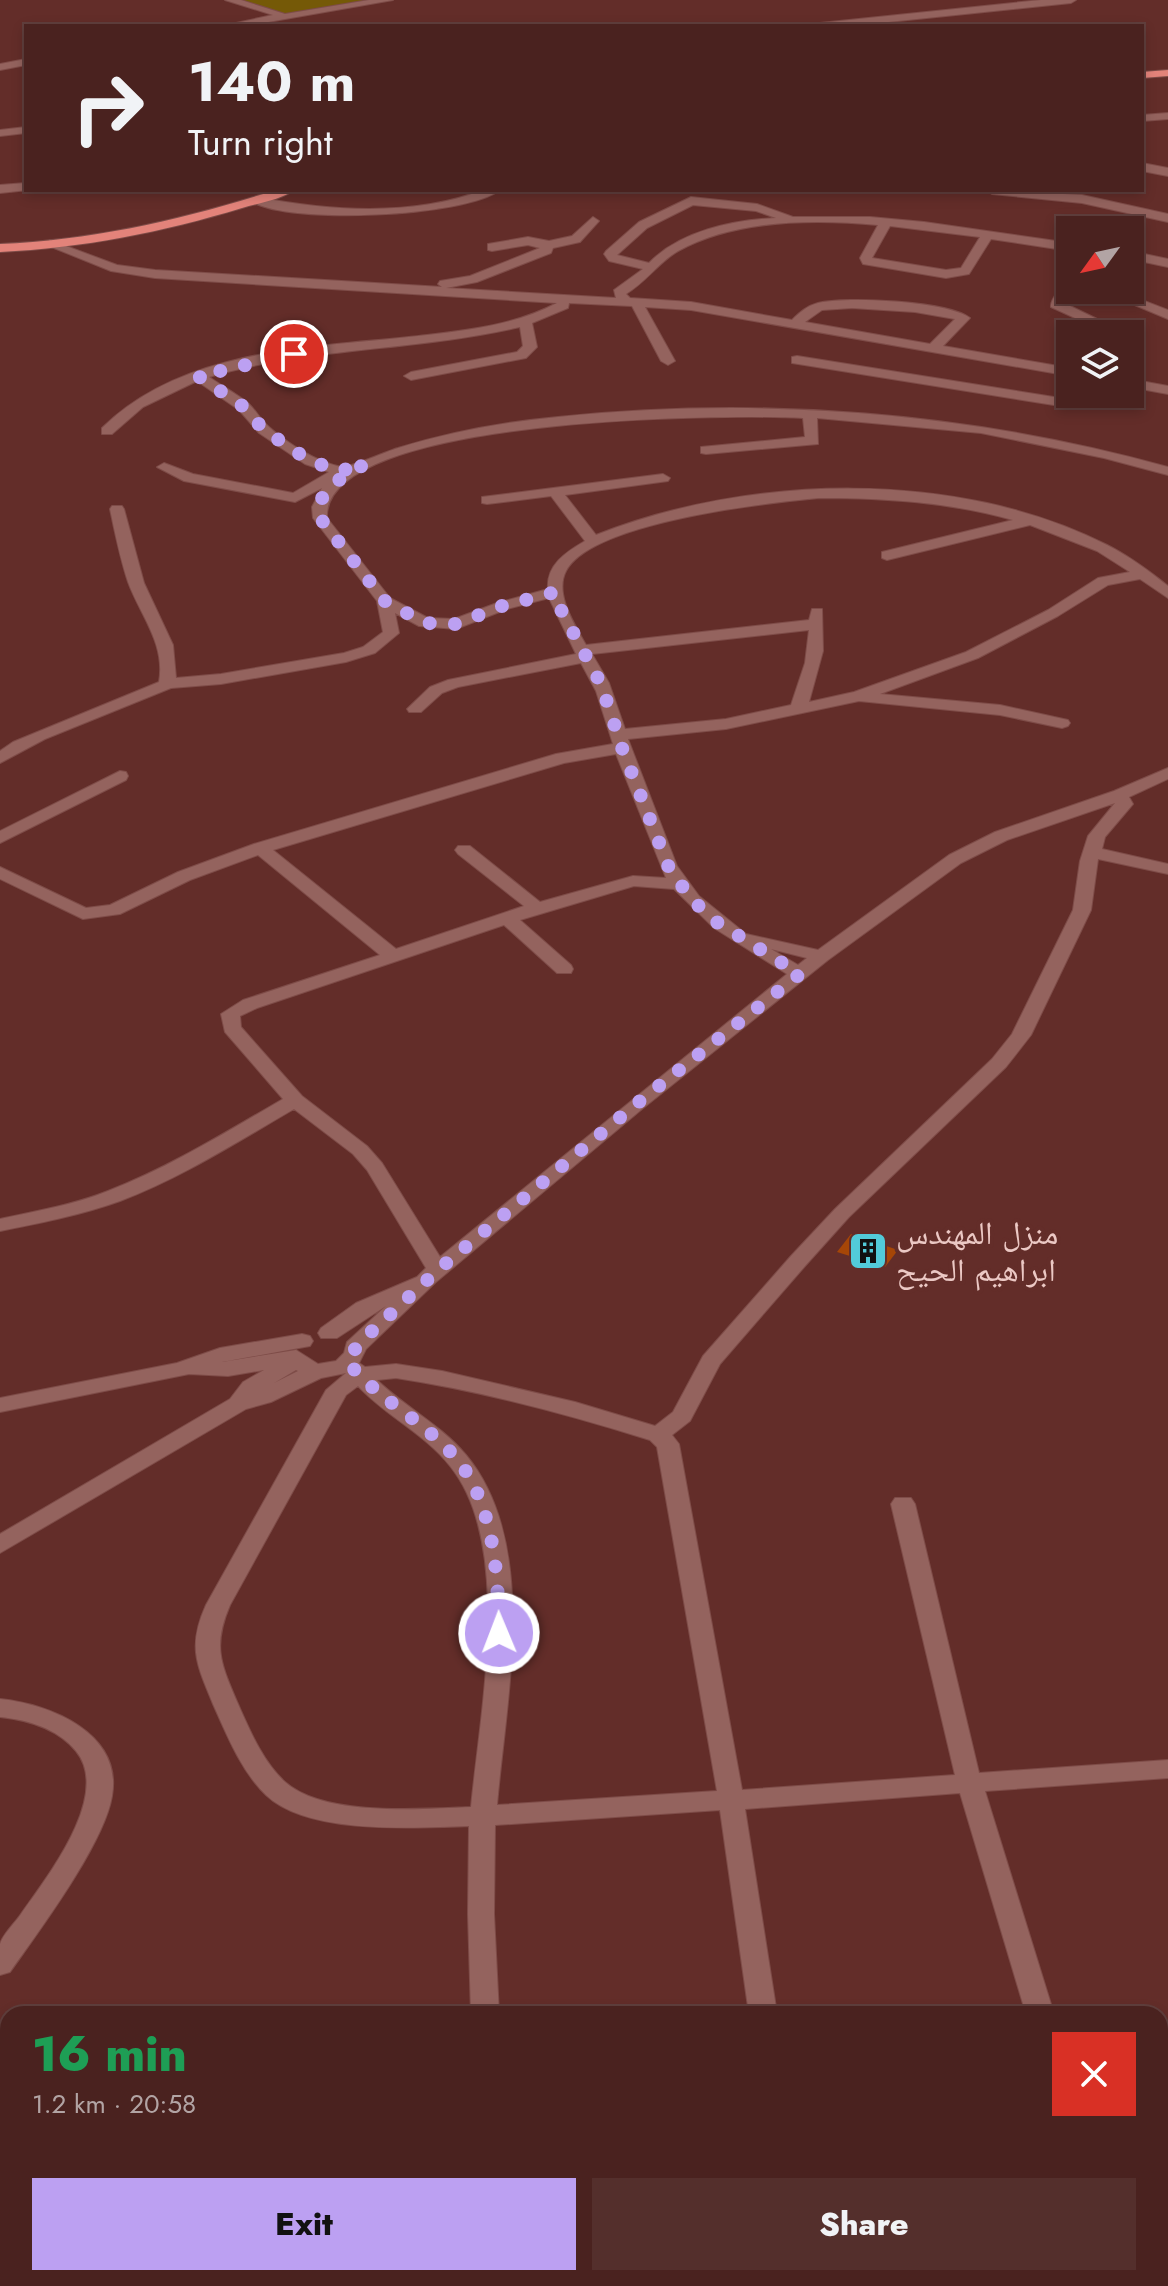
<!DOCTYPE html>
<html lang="en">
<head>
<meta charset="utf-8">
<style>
  :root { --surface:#4a221f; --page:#542f2c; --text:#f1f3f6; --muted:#b2a4a4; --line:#613f3d; --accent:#bca0f2 }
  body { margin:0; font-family:Jost,"Noto Naskh Arabic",sans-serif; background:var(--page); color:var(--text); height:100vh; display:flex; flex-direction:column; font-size:30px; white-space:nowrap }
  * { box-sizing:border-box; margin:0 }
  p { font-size:26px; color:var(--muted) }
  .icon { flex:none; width:44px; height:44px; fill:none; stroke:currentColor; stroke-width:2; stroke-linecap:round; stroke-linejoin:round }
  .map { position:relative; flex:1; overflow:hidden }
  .side { position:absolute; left:0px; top:2006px; width:1168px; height:280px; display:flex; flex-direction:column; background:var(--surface); border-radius:24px 24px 0 0; box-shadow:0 4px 12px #0003,0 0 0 2px var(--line) }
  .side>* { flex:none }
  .guide { position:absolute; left:24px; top:24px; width:1120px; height:168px; border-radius:0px; box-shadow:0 4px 12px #0003,0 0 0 2px var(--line); background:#4a221f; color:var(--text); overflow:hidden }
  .needle { width:52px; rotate:237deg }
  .buttons { position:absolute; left:1056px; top:216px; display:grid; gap:16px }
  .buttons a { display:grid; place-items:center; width:88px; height:88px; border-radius:0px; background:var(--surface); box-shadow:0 4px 12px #0003,0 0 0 2px var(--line); font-size:40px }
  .pin { position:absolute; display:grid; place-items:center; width:68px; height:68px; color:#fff; margin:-34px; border:4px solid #fff; border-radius:50%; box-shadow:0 2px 8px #0007 }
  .me { position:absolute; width:88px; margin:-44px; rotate:359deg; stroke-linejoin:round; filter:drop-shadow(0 0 6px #0008) }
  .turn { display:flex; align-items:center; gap:28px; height:168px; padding:0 32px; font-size:36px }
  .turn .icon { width:104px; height:104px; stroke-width:2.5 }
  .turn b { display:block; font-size:56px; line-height:68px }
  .round { display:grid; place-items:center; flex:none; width:84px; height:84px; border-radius:0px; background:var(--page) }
  .head { display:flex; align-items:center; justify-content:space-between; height:136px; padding:0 32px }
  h1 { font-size:48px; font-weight:800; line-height:60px; color:#1e9e55 }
  .primary-button { display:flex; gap:16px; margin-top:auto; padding:16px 32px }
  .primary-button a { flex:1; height:92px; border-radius:0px; background:var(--accent); color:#111; font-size:32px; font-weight:800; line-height:92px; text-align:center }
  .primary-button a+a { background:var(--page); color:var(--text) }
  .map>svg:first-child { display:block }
  .green { fill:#755907 }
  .building { fill:#a64607 }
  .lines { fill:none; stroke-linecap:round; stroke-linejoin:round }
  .minor-casing { stroke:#7e4c48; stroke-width:2 }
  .major-casing { stroke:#7e4c48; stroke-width:2 }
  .minor { fill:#94635e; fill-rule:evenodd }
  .major { fill:#e3837a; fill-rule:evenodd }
  .route { stroke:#bca0f2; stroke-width:14; stroke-dasharray:0 25.2 }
  .labels { text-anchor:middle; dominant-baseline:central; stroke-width:8; stroke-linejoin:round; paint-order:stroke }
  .poi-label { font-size:32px; fill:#ebc8c4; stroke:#632d29; text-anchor:start }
</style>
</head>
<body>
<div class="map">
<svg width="1168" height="2286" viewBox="0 0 1168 2286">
  <rect width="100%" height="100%" fill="#632d29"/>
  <path class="green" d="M230 0H388L288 17Z"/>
  <path class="building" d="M851 1234 898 1250 885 1267 837 1252Z"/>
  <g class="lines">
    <defs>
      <path id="minor" d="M225 0H241L285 14 369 0H393L246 26H222L273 15Z
        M1041 0H1076L1071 3 850 26H815L820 23Z
        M26 59V65L0 70V64Z
        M1168 113V119L1142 121V115Z
        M26 127V133L0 136V130Z
        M1142 163 1168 168V176L1142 171Z
        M26 183 28 190 0 193V185Z
        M483 190H500C465 217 287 225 251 201L257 197C329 211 413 217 483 190Z
        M986 190 1082 195 1168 214V222L1082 203 992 194Z
        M691 197 757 204 793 217H870L924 222 1070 243V251L991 239 969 274 946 278 863 264 860 258 878 225C814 219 736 219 678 251 659 262 646 282 626 294L630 298 691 302 792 320C800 312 807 306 818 303 846 296 948 301 970 318L943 346 1070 368V376L691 310 645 307 675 361 668 365 661 361 632 306 569 303 568 308 532 323 537 347 526 358 411 380 404 376 411 372 517 352 523 346 520 327C417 351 311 347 209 377 222 386 237 394 249 404 256 411 261 420 269 427 288 444 317 462 342 467 350 468 387 451 398 448 450 432 504 422 558 417 763 396 970 412 1168 467V475L1104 458 981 433 817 418 818 444 706 454 701 453V447L805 437 803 418C730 414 322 416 327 518L390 598 428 618 454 619 497 603 548 589C546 565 566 552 585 541L551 496 487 504 482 503V497L663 474 670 478 668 481 565 495 596 535C749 474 958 469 1107 545 1129 556 1149 571 1168 586V598L1140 579 1108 585 1058 616 978 658 880 694 1000 705 1068 720 1070 723 1068 726 1062 728 1000 715 859 701 726 729 628 739 677 866 699 896 746 934 818 950 949 855 995 832 1114 791 1168 768V779L1129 797 1133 804 1105 837 1102 849 1168 864V874L1098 859 1091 910 1031 1035 1006 1067 849 1217 805 1266 720 1364 690 1421 672 1435 679 1444 742 1790 955 1775 891 1504 895 1498H911L915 1504 979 1773 1168 1760V1778L985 1791 1054 2014H1026L960 1793 745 1809 777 2014H749L720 1810 495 1825 494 1914 499 2014H471L468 1914 469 1826C414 1828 308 1835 266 1795 241 1771 227 1735 213 1704 197 1665 187 1647 206 1605L326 1390 346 1373 321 1378 271 1402 246 1409 0 1553V1534L230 1399 243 1382 264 1370 228 1376 189 1374 0 1412V1398L177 1363 220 1348 302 1334 310 1336 313 1341 310 1346 222 1362 296 1350 318 1364 336 1361 344 1353 347 1342 386 1306 337 1338H321L318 1333 321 1328 356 1303 417 1277 426 1268 367 1170 353 1154 294 1109C237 1142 181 1178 120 1201 81 1215 40 1223 0 1231V1219C36 1211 73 1205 108 1191 170 1167 226 1132 283 1099L225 1032 221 1014 243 1000 380 955 258 855 190 880 120 914 83 919 0 879V867L86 908 110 905 178 872 254 844 556 754 613 744 596 691 581 663 458 687 442 693 421 712H409L407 709 430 687 448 680 576 654 549 598 507 609 456 629 419 626 395 613 399 633 375 653 346 662 221 684 171 688 45 739 0 763V751L13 742 159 682C166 644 140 615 128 582 120 558 115 533 110 509L112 506H122L124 509 144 583 173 645 176 678 221 674 344 653 363 647 383 632 377 601 313 518 312 507 322 488 295 502 184 481 157 467 164 463 193 474 293 493 329 472 305 464 259 433 239 410 197 381 143 407 112 434H102V428C185 346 318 348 427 335 472 330 517 324 557 303L155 278 111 271 44 244 50 240 117 265 155 270 442 287 438 284 440 281 470 276 540 248 528 245 492 251 488 250V244L528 237 549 241 572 236 593 217 599 221 580 242 553 248 551 253 477 282 446 288 616 298 614 290 643 269 609 261 604 254 606 251 639 222ZM693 205 756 211 776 218C733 220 680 231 649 263L617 255 647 228ZM890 226 980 237 961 268 946 270 872 258ZM852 308 915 312 955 319 930 344 805 322 822 310ZM819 498C886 498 949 502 1013 520L882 552V558L887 560 1030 525 1097 551 1130 572 1098 578 1048 610 966 652 854 692 809 702 823 651 822 609H812L809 620 586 645C575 625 554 594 566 571 592 522 766 503 819 498ZM809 630 805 663 791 705 726 719 625 729 609 683 592 654ZM616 754 666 878 633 876 540 902 470 846H458L455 850 458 854 524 906 396 949 273 850 564 763ZM1115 803 1088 836 1080 861 1073 910 1012 1034 992 1059 835 1209 791 1256 703 1356 673 1412 655 1426 575 1402 442 1371 396 1364 365 1367 359 1363 366 1349 436 1282 642 1109 828 960 961 863 1007 840ZM634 886 674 889 714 928 787 974 440 1257 382 1163 367 1146 302 1096 241 1027 240 1016 257 1008 504 925 557 973H571L573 969 571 965 520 920ZM771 949 807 958 798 965ZM296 1370 298 1371 274 1383ZM396 1378C482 1391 567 1414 650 1440L657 1447 717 1791 497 1805C506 1699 540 1544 466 1455 441 1425 405 1407 377 1380ZM358 1386C386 1416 425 1434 450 1466 514 1545 480 1713 471 1807 422 1809 324 1817 285 1782 263 1762 250 1731 238 1704 221 1664 212 1647 230 1605L346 1395Z
        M1130 251 1168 259V267L1130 259Z
        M1070 281V290H1073L1064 303 1128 334H1110L1051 307C1050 300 1062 284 1070 281Z
        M1099 290H1116L1168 310V319Z
        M797 356 1079 401 1086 405 1079 409 792 363V357Z
        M1130 379 1168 386V394L1130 387Z
        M120 771 126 772 128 776 126 780 0 843V831Z
        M0 1699C50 1704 123 1733 112 1796 104 1844 39 1931 10 1972L0 1975C0 1966 0 1953 0 1944 3 1934 15 1923 21 1914 47 1877 112 1795 76 1751 57 1728 28 1720 0 1717Z
        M446 2278H476L473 2286H443Z
        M793 2278H823L824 2286H794Z"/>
      <path id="major" d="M1168 70V76L1142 78V72Z
        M276 190H294C281 200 258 203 242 208 163 232 83 248 0 252V244C95 240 185 219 276 190Z"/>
    </defs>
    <use href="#minor" class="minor-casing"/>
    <use href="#major" class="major-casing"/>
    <use href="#minor" class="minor"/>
    <use href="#major" class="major"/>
  </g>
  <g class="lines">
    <path class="route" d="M294 354 198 376 244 407 264 430 310 461 340 471 365 464C345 476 313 491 320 518L385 601 425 623 456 624 502 606 556 592 560 608 601 684 622 748 671 873 702 910 718 923 800 974 635 1105 438 1270 355 1347V1353L348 1364C359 1373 368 1384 379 1393 413 1420 457 1447 475 1488 496 1534 498 1584 499 1633"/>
  </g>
  <defs>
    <symbol id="building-square" viewBox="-11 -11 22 22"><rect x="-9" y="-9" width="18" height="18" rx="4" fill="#52cbd9" stroke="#632d29"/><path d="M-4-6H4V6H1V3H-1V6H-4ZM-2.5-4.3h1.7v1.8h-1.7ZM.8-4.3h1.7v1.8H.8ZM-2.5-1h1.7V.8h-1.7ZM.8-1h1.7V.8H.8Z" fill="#111"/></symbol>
  </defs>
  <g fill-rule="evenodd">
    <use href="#building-square" x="846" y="1229" width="44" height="44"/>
  </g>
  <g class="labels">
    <g class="poi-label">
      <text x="896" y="1233">منزل المهندس<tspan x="896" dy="37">ابراهيم الحيح</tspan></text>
    </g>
  </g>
</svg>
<div class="buttons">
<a><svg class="needle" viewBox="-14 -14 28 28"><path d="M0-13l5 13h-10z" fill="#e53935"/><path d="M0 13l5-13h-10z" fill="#b2a4a4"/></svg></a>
<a><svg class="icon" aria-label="layers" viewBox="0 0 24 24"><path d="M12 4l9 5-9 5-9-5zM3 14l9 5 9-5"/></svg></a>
</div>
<div class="pin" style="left:294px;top:354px;background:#d93025"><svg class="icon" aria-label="arrive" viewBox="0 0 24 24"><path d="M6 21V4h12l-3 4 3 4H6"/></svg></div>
<svg class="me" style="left:499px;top:1633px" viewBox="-20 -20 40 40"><circle r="17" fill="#bca0f2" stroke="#fff" stroke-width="3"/><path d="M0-11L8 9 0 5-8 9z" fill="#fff"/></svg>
<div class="guide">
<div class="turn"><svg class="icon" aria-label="right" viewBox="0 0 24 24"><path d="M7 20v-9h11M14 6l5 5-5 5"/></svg><div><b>140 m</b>Turn right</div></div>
</div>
<section class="side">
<div class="head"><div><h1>16 min</h1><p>1.2 km · 20:58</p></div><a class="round" style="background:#d93025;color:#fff"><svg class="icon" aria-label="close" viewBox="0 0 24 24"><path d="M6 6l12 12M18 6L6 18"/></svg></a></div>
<div class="primary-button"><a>Exit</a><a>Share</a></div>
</section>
</div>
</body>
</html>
